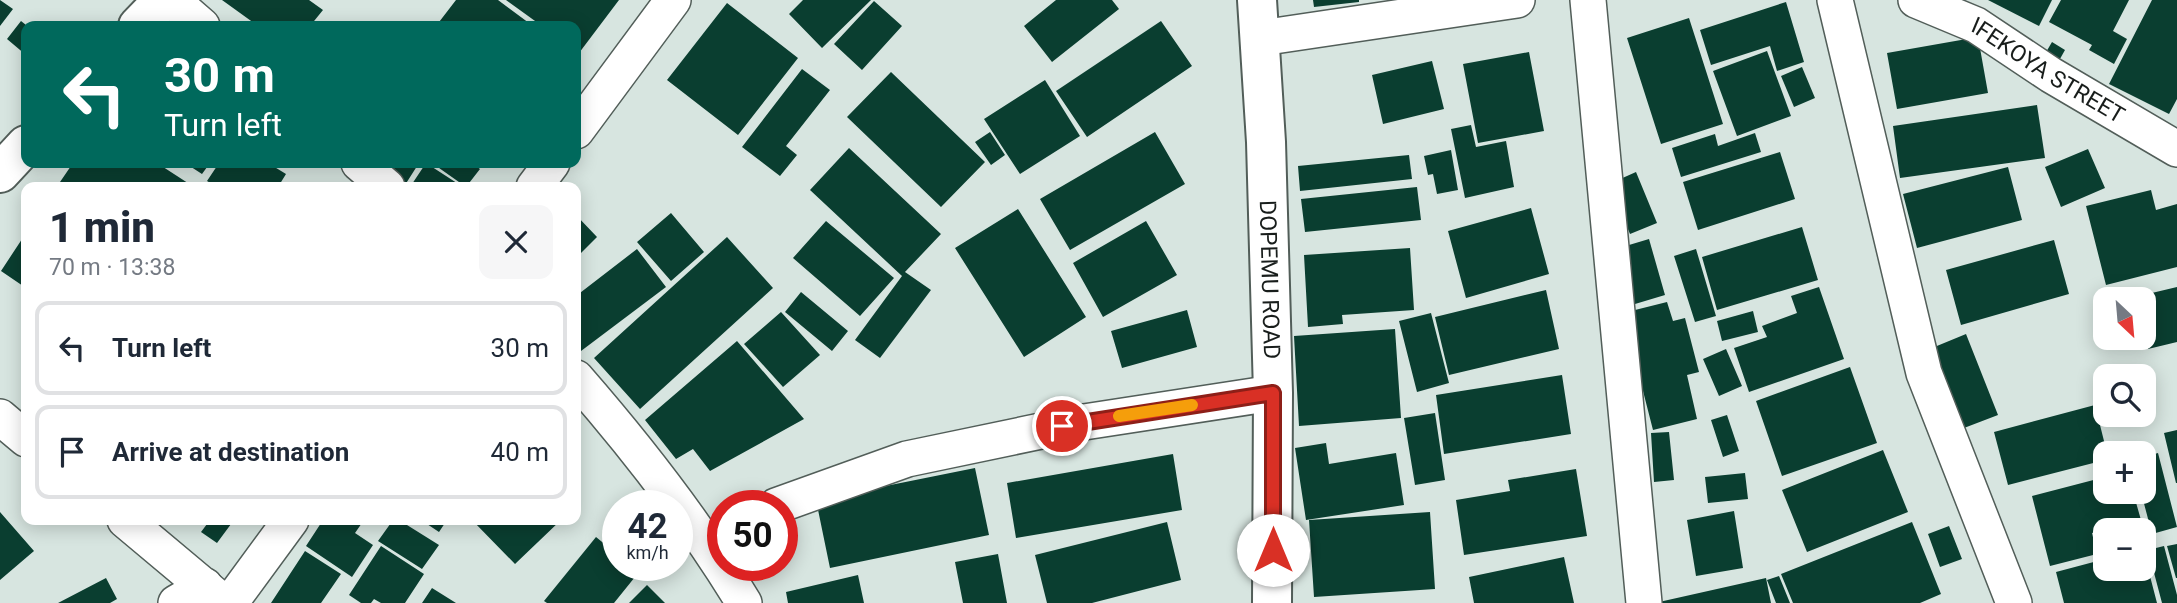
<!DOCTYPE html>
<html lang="en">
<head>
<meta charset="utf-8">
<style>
  :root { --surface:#fff; --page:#f6f6f7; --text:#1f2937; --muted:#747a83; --line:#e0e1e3 }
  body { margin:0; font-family:Roboto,sans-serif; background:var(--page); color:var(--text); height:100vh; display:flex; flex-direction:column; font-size:26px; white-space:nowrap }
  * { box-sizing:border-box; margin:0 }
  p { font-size:23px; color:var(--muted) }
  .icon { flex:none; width:38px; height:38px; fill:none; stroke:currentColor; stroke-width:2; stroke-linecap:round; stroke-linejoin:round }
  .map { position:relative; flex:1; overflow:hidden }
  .side { position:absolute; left:21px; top:182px; width:560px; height:343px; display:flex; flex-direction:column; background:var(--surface); border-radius:14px; box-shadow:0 4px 18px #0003 }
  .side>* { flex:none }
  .guide { position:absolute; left:21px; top:21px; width:560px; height:147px; border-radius:14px; box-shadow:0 4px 18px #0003; background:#00695c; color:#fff; overflow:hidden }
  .needle { width:46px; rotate:154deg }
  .controls { position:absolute; left:2093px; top:287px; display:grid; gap:14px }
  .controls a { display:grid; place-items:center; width:63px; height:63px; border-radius:14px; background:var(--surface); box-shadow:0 4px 18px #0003; font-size:35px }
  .speed { position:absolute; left:602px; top:490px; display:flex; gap:14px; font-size:35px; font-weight:700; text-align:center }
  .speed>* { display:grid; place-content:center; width:91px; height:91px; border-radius:50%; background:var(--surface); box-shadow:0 4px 18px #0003; line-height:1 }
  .speed small { font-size:18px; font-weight:400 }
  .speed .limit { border:10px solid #d22; background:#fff; color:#111 }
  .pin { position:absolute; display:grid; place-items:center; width:60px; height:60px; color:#fff; margin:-30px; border:4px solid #fff; border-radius:50%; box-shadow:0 2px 7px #0007 }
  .me { position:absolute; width:77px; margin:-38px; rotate:0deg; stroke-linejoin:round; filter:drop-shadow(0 0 5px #0008) }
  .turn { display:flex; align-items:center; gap:24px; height:147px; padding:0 28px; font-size:32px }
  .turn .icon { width:91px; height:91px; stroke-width:2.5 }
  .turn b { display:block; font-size:49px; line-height:60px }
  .round { display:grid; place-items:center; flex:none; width:74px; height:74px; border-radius:14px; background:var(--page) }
  .overview { display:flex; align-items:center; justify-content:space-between; height:119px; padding:0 28px }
  h1 { font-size:42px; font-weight:800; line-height:52px }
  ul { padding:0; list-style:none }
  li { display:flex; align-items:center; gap:21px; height:94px; margin:0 14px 10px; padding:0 14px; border:4px solid var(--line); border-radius:14px }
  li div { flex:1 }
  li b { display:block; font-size:26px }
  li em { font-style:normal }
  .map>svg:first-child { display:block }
  .building { fill:#0a3e30 }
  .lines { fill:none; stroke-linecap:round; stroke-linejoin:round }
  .street-casing { stroke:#525e59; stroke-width:38 }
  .secondary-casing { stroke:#525e59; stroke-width:42 }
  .street { stroke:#fff; stroke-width:35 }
  .secondary { stroke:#fff; stroke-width:38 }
  .route-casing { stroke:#8d1f18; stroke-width:18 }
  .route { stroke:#d93025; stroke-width:12 }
  .slow { stroke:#f59e0b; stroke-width:12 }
  .labels { text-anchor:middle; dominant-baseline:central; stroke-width:7; stroke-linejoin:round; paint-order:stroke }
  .street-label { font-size:23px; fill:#181d1b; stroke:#d7e5e0 }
</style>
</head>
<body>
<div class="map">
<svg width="2177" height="603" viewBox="0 0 2177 603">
  <rect width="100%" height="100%" fill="#d7e5e0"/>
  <path class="building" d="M0 0 13 9 0 26Z
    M222 0H309L323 10 310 26H258Z
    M456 0H498L533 26H436Z
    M506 0H619L579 53 576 51V26H542Z
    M803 0H871L822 48 789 14Z
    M1056 0H1112L1119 9 1052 62 1024 26Z
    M1313 0H1359V2L1314 7Z
    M1988 0H2052L2039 26Z
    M2061 0H2129L2113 31 2127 39 2114 64 2089 50 2092 45 2049 22Z
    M2152 0H2177V99L2169 114 2109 84Z
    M874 1 902 26 862 70 834 44Z
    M1786 2 1804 62 1777 71 1770 46 1711 65 1700 30Z
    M727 3 798 58 738 135 667 80Z
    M1689 18 1723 124 1661 144 1627 38Z
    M21 21 26 25V55L7 39Z
    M1161 21 1192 66 1087 137 1056 91Z
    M1978 37 1988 93 1897 109 1887 53Z
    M2052 42 2065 50 2056 66 2042 59Z
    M1767 51 1791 116 1737 136 1713 71Z
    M1529 52 1544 131 1478 143 1463 64Z
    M1432 61 1444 109 1383 124 1372 75Z
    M1802 67 1815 98 1794 107 1781 76Z
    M802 69 830 90 786 146 797 155 780 176 742 147Z
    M891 72 985 162 941 207 847 117Z
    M1045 80 1080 136 1020 174 984 119Z
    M2037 105 2045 158 1900 178 1893 126Z
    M1471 125 1476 147 1506 141 1514 187 1465 198 1451 129Z
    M990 132 1005 155 991 165 975 142Z
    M1155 132 1185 184 1070 250 1040 199Z
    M1755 133 1761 152 1681 177 1672 148 1715 134 1718 146Z
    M849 148 941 234 905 272 931 290 880 358 855 340 902 276 810 190Z
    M2088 149 2105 188 2061 207 2045 167Z
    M1451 150 1458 190 1437 194 1433 174 1428 175 1424 156Z
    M1780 152 1795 199 1698 230 1683 182Z
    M1409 155 1412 179 1300 191 1298 166Z
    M73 163H157L194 187H68L60 182Z
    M185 163H210L202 174Z
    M219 163H268L286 174 278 187H217L207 181Z
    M370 163H419L405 185Z
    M426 163 463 187H410Z
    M432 163H472L480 169 466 187Z
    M2008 167 2022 220 1917 248 1903 194Z
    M1636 172 1657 223 1630 234 1609 184Z
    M1417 187 1421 220 1305 232 1301 199Z
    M2151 190 2156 210 2177 204V267L2106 285 2086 206Z
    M1531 208 1549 274 1466 298 1448 231Z
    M1018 209 1086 317 1024 357 955 248Z
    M671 213 704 252 671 281 637 242Z
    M576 215 597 237 576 258Z
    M826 221 894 278 860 316 793 258Z
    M1146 221 1177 275 1103 317 1073 263Z
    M1802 227 1818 280 1717 310 1702 257Z
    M26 233V288L1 271Z
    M727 237 773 288 640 409 594 358Z
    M1649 239 1665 295 1635 304 1619 248Z
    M2054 240 2069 294 1961 325 1946 270Z
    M1410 248 1414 310 1342 315 1343 324 1308 327 1304 255Z
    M637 249 666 287 581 351 576 345V296Z
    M1696 249 1716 316 1695 322 1674 256Z
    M1819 287 1844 359 1749 392 1734 348 1767 337 1762 326 1797 313 1791 296Z
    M2177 287V342L2148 349 2144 332V299L2135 297Z
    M1546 290 1559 349 1449 375 1435 317Z
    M801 292 848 331 832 351 785 312Z
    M1667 302 1673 321 1685 318 1699 372 1687 375 1697 419 1653 430 1623 313Z
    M1187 310 1197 347 1122 368 1111 331Z
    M1753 311 1758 332 1722 341 1717 321Z
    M781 312 820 355 783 387 744 344Z
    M1431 313 1449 383 1417 392 1399 321Z
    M1395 329 1401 418 1299 426 1294 336Z
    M1966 334 1998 415 1964 428 1932 348Z
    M737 341 804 419 710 471 693 449 676 459 645 420Z
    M1726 349 1742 386 1719 396 1703 359Z
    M1850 367 1877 443 1782 476 1756 401Z
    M1562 375 1571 434 1444 454 1436 395Z
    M2095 405 2107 453 2105 460 2008 485 1994 432Z
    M1435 413 1445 480 1415 485 1404 418Z
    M1727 415 1739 451 1723 457 1711 420Z
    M2177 430V483H2176L2164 433Z
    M1669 432 1674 480 1654 482 1651 433Z
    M1326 443 1329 464 1396 453 1404 505 1306 520 1295 448Z
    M1883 450 1908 512 1807 552 1782 490Z
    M2158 453 2177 527 2152 534 2141 492 2144 457Z
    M1173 454 1182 510 1016 538 1007 483Z
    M975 468 989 535 830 568 816 500Z
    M1576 469 1587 536 1464 555 1456 500 1510 491 1508 480Z
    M1745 473 1748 499 1708 503 1705 477Z
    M2105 477V492H2133L2141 520 2092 533 2097 554 2050 566 2032 496Z
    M1734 511 1743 568 1696 576 1687 520Z
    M0 512 34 551 0 580Z
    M1430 512 1435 589 1314 597 1309 520Z
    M210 520H234L217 543 201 532Z
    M323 520H364L355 533 373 545 352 577 306 546Z
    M393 520H399L439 545 422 569 378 541Z
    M421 520H447L439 532Z
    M472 520H561L515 564Z
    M1167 522 1181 580 1092 603H1047L1035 555Z
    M1912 522 1941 594 1920 603H1793L1781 574Z
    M1949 526 1962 559 1940 567 1928 534Z
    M596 537 618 555V565H630L639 572 614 603H547L544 601Z
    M2177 544V578H2176L2167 546Z
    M381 546 424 574 405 603H381L374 599 371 603H361L349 595Z
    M2164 546 2177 595V603H2162L2148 550Z
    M305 551 341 574 321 603H271Z
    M998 554 1007 603H963L955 562Z
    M1564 557 1574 603H1474L1469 577Z
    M2145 557 2157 603H2064L2056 572 2105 559V569H2144Z
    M858 575 864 603H788L786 592Z
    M1779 576 1790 603H1776L1767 580Z
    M106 578 117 599 110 603H58Z
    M1766 578 1771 603H1659V602Z
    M647 585 665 603H629Z
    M432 588 456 603H422Z"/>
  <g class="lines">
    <defs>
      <g id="street">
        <path d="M172 0 202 26"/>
        <path d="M1588 0 1644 603"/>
        <path d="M1835 0 1924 373 2014 603"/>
        <path id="s1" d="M1916 0 1976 25 2051 75 2177 149"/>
        <path d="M1261 38 1517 0"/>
        <path d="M576 131 673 0"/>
        <path d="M359 163 387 187"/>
        <path d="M534 187 552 163"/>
        <path d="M576 378C638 449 695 522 744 603"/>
        <path d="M0 417 26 439"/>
        <path d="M776 506 907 459 1084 422 1273 393"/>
        <path d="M125 520 224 603"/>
        <path d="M176 603 205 586"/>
        <path d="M230 603 291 520"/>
      </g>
      <g id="secondary">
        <path id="s2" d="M1257 0 1266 142 1273 393 1272 603"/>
        <path d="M138 26 163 0"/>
        <path d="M0 173 26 145"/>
      </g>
    </defs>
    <use href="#street" class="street-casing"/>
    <use href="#secondary" class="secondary-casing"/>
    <use href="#street" class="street"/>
    <use href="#secondary" class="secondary"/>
  </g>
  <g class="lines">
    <defs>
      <path id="route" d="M1062 426 1273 393V550"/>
    </defs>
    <use href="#route" class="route-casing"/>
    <use href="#route" class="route"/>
    <path class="slow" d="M1119 416 1192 405"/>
  </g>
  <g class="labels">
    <g class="street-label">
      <text stroke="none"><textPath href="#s1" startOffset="150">IFEKOYA STREET</textPath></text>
      <text stroke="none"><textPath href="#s2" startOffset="280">DOPEMU ROAD</textPath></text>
    </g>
  </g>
</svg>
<div class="controls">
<a><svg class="needle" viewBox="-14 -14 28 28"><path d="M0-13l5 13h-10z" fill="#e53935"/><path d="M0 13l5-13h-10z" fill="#747a83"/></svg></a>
<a><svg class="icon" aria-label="search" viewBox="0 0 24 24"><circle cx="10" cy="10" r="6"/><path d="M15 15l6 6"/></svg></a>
<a>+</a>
<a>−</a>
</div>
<div class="speed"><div>42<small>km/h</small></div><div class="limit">50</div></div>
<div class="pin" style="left:1062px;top:426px;background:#d93025"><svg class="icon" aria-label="arrive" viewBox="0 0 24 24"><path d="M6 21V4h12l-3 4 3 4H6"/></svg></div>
<svg class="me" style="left:1273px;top:550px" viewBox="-20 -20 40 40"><circle r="19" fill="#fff"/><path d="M0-13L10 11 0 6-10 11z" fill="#d93025"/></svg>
<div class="guide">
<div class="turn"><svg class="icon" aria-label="left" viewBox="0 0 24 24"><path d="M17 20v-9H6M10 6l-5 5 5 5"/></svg><div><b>30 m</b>Turn left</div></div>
</div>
<section class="side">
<div class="overview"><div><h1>1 min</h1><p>70 m · 13:38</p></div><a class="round"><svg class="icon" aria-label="close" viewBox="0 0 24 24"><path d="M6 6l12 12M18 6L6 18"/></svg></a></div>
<ul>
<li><svg class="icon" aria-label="left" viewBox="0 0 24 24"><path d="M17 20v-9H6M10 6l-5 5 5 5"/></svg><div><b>Turn left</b></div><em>30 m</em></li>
<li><svg class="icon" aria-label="arrive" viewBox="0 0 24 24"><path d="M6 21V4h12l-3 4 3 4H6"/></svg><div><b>Arrive at destination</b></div><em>40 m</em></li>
</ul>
</section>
</div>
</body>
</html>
